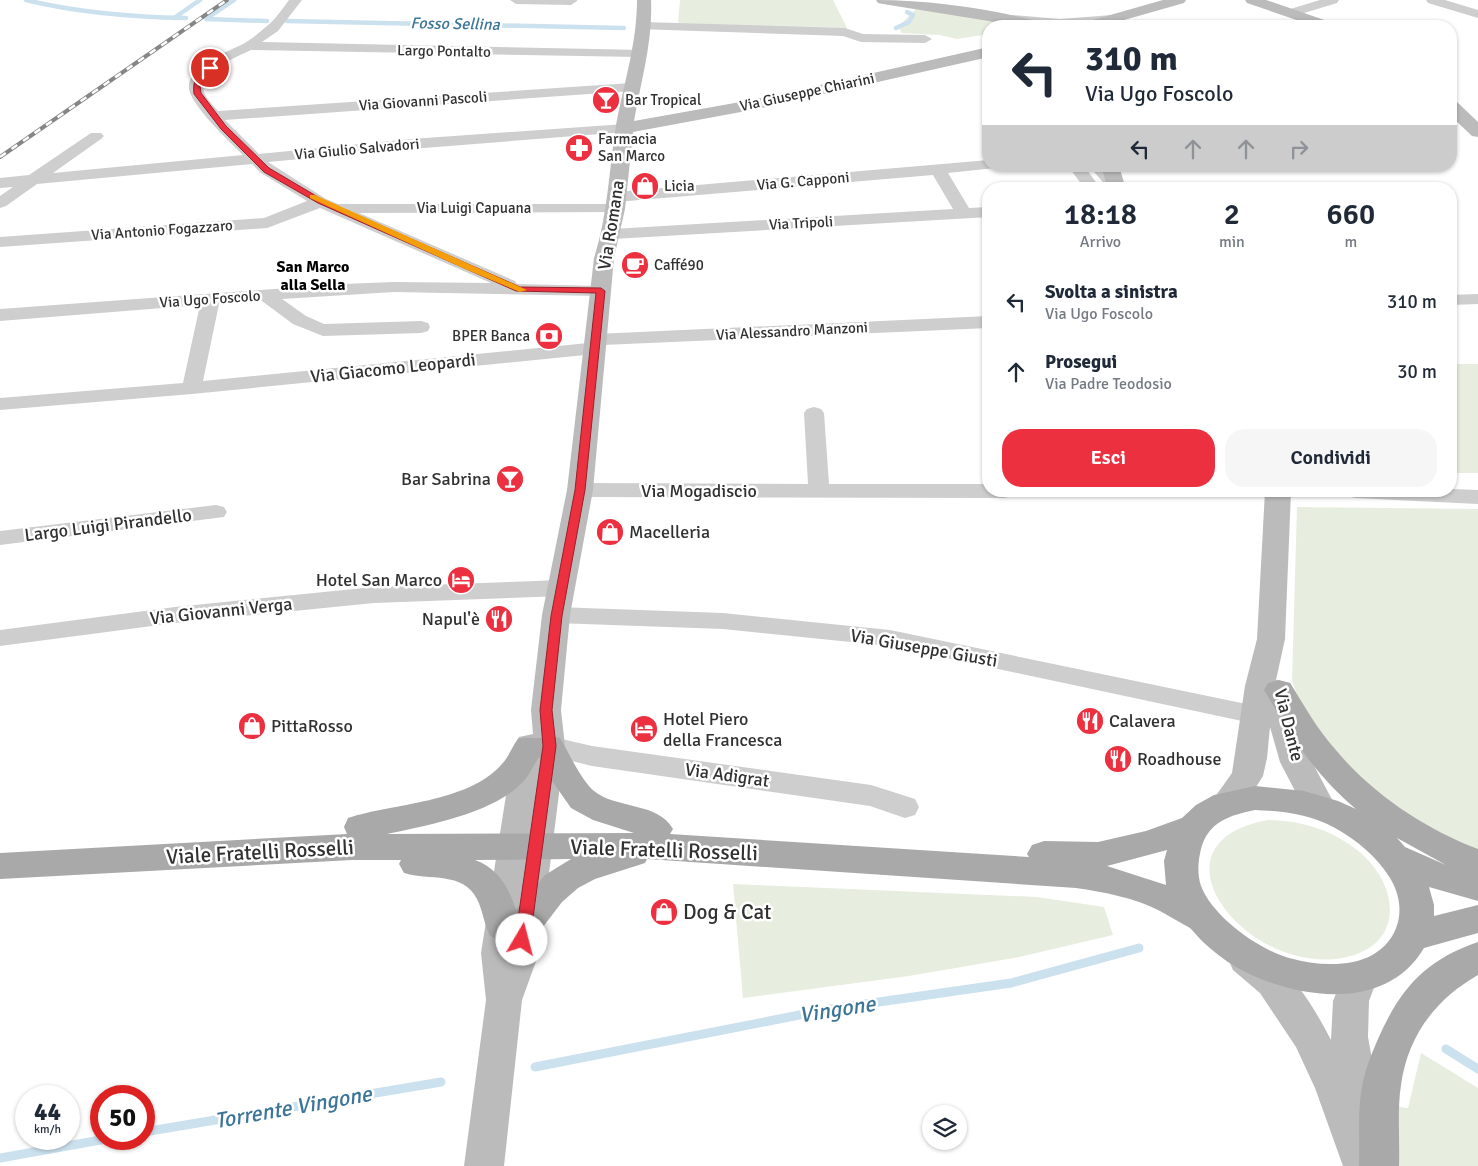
<!DOCTYPE html>
<html lang="it">
<head>
<meta charset="utf-8">
<style>
  :root { --surface:#fff; --page:#f6f6f7; --text:#1f2937; --muted:#747a83; --accent:#ec3040 }
  body { margin:0; font-family:Signika,sans-serif; background:var(--page); color:var(--text); height:100vh; display:flex; flex-direction:column; font-size:19px; white-space:nowrap }
  * { box-sizing:border-box; margin:0 }
  p { font-size:16px; color:var(--muted) }
  .icon { flex:none; width:28px; height:28px; fill:none; stroke:currentColor; stroke-width:2; stroke-linecap:round; stroke-linejoin:round }
  .map { position:relative; flex:1; overflow:hidden }
  .drawer { position:absolute; left:982px; top:182px; width:475px; height:315px; display:flex; flex-direction:column; background:var(--surface); border-radius:20px; box-shadow:0 1px 4px #0004 }
  .drawer>* { flex:none }
  .guide { position:absolute; left:982px; top:20px; width:475px; height:152px; border-radius:20px; box-shadow:0 1px 4px #0004; background:#fff; color:var(--text); overflow:hidden }
  .controls { position:absolute; left:922px; top:1105px; display:grid; gap:10px }
  .controls a { display:grid; place-items:center; width:45px; height:45px; border-radius:50%; background:var(--surface); box-shadow:0 1px 4px #0004; font-size:25px }
  .speed { position:absolute; left:15px; top:1085px; display:flex; gap:10px; font-size:25px; font-weight:700; text-align:center }
  .speed>* { display:grid; place-content:center; width:65px; height:65px; border-radius:50%; background:var(--surface); box-shadow:0 1px 4px #0004; line-height:1 }
  .speed small { font-size:12px; font-weight:400 }
  .speed .limit { border:8px solid #d22; background:#fff; color:#111 }
  .pin { position:absolute; display:grid; place-items:center; width:42px; height:42px; color:#fff; margin:-21px; border:2px solid #fff; border-radius:50%; box-shadow:0 1px 5px #0007 }
  .me { position:absolute; width:55px; margin:-28px; rotate:8deg; stroke-linejoin:round; filter:drop-shadow(0 0 4px #0008) }
  .turn { display:flex; align-items:center; gap:18px; height:105px; padding:0 20px; font-size:22px }
  .turn .icon { width:65px; height:65px; stroke-width:2.5 }
  .turn b { display:block; font-size:35px; line-height:42px }
  .lanes { display:flex; align-items:center; height:48px; padding:0 20px; background:#0003; justify-content:center; gap:25px; direction:ltr }
  .lanes .off { opacity:.35 }
  .eta { display:flex; justify-content:space-evenly; align-items:center; height:85px; text-align:center }
  .eta b { font-size:30px; font-weight:600; line-height:35px }
  .action { display:flex; gap:10px; margin-top:auto; padding:10px 20px }
  .action a { flex:1; height:58px; border-radius:20px; background:var(--accent); color:#fff; font-size:20px; font-weight:600; line-height:58px; text-align:center }
  .action a+a { background:var(--page); color:var(--text) }
  ul { padding:0; list-style:none }
  li { display:flex; align-items:center; gap:15px; height:70px; padding:0 20px }
  li div { flex:1 }
  li b { display:block; font-size:19px }
  li em { font-style:normal }
  .map>svg:first-child { display:block }
  .green { fill:#e7eedf }
  .lines { fill:none; stroke-linecap:round; stroke-linejoin:round }
  .stream-far1 { stroke:#cbe1ee; stroke-width:4.5 }
  .stream { stroke:#cbe1ee; stroke-width:9 }
  .street { fill:#cecece; fill-rule:evenodd }
  .secondary { fill:#bbb; fill-rule:evenodd }
  .primary { fill:#a9a9a9; fill-rule:evenodd }
  .rail-casing { stroke:#868686; stroke-width:4 }
  .rail { stroke:#fff; stroke-width:2.5; stroke-dasharray:7; stroke-linecap:butt }
  .route { fill:#ec3040; stroke:#991f2a }
  .slow { fill:#f59e0b }
  .labels { text-anchor:middle; dominant-baseline:central; stroke-width:5; stroke-linejoin:round; paint-order:stroke }
  .far-street-label { font-size:15px; fill:#313131; stroke:#fff }
  .far-poi-label { font-size:15px; fill:#313131; stroke:#fff; text-anchor:start }
  .far-water-label { font-size:16px; font-style:italic; fill:#3b7597; stroke:#fff }
  .far-neighbourhood-label { font-size:16px; font-weight:bold; fill:#000; stroke:#fff }
  .street-label { font-size:18px; fill:#313131; stroke:#fff }
  .poi-label { font-size:18px; fill:#313131; stroke:#fff; text-anchor:start }
  .near-street-label { font-size:21px; fill:#313131; stroke:#fff }
  .near-poi-label { font-size:21px; fill:#313131; stroke:#fff; text-anchor:start }
  .near-water-label { font-size:22px; font-style:italic; fill:#3b7597; stroke:#fff }
</style>
</head>
<body>
<div class="map">
<svg width="1478" height="1166" viewBox="0 0 1478 1166">
  <rect width="100%" height="100%" fill="#fff"/>
  <path class="green" d="M680 0H833L847 28 685 26 678 22Z
    M916 9 1013 24 989 26V34L957 39 940 35 901 33 899 26Z
    M1451 364H1478V473H1451Z
    M1297 507 1478 509V854L1436 835 1351 776 1303 712 1292 681Z
    M1268 820C1300 821 1327 828 1353 847 1399 879 1409 946 1342 958 1246 975 1141 843 1268 820Z
    M733 884 1037 897 1104 907 1113 935 1019 957 909 976 743 998Z
    M1421 1053 1478 1088V1166H1394L1391 1106 1408 1108Z"/>
  <g class="lines">
    <path class="stream-far1" d="M26 0C79 13 132 17 186 18
      M174 18 200 0
      M206 19 267 21
      M206 19 234 0
      M287 21 624 28
      M896 28 909 22 913 15 907 12"/>
    <path class="stream" d="M1446 1049 1478 1069
      M535 1067 830 1009 1011 983 1139 948
      M144 1132 441 1082
      M0 1158 106 1139"/>
    <path class="street" d="M289 0H302L278 31 262 42 644 50 646 53 644 56 639 57 251 50C237 57 197 72 204 92 206 99 214 106 218 111L631 83 636 84 638 87 636 90 631 91 225 120 259 154 411 139 625 124 630 125 632 128 630 131 625 132 411 149 268 162 326 199 338 204H621L623 207 621 210 615 212 359 213 515 281 517 284 601 286 607 287 610 291 607 295 601 296 394 292 282 299 306 316 324 324 421 321 428 323 430 327 428 331 421 333 323 336 293 324 262 301 219 304 203 381 588 343 586 340 589 336 596 334 989 316V328L603 345 605 348 602 352 595 354 192 394 0 410V398L183 383 200 305 0 321V309L343 284 394 282 491 283 320 208 267 228 0 247V237L264 218 307 201 261 173 252 164 37 184 6 206 0 208V196L13 187 0 188V178L29 175 91 133H101L104 136 101 139 53 173 243 155C228 140 200 114 191 95 178 70 227 52 243 44 251 40 260 32 267 26 276 19 282 9 289 0Z
      M510 0H577V1L571 5 516 4Z
      M1320 0H1339L1337 3 1291 17 1285 13 1287 10Z
      M1426 0H1445L1478 10V18L1428 3Z
      M1012 15 1060 19 1112 15 1118 19 1112 23 1053 26 1007 22 1006 19Z
      M642 22 845 28 863 34 925 35 932 39 925 43 861 42 843 36 637 29 636 26 637 23Z
      M989 160V166H996L995 168 948 173 969 208 989 207V217L613 239 607 238 605 234 607 230 613 229 953 209 933 175 616 202 610 200 608 197 610 194 616 192Z
      M1068 166H1084L1101 189H1085Z
      M1089 166H1106L1122 185 1118 189 1108 188Z
      M1478 294V304L1451 305V295Z
      M814 407 821 409 824 413 829 484H989V491H1015L1012 496 1004 498 580 497 572 495 569 490 572 485 580 483 808 484 804 413 807 409Z
      M1451 489 1478 490V504L1355 498 1347 496 1344 491H1451Z
      M216 505 224 507 227 512 224 517 0 545V531Z
      M562 580 570 583 574 588 570 593 562 596 374 603 175 623 0 646V630L175 607 374 587Z
      M556 607 723 613 890 630 1256 706 1265 708 1269 715 1265 722 1256 724 890 646 723 629 556 623 547 621 544 615 547 609Z
      M549 736 592 746 871 785 915 799 919 807 915 815 905 818 870 806 592 766 539 753 536 746 539 739Z"/>
    <path class="secondary" d="M637 0H651C653 41 641 81 634 121L757 99 989 47V57L757 109 633 132 625 209 614 258 593 490 570 615 561 710 565 746 539 953 522 1000 504 1166H464L486 1000 481 953 514 745 519 737 533 734 531 710 542 615 567 490 594 258C608 214 609 170 616 125 624 83 637 43 637 0Z
      M876 0C933 0 991 9 1046 23L1048 26H1020L883 4 878 3Z
      M1163 0H1186L1184 3 1103 26H1080L1082 23Z
      M1245 0H1266L1333 23 1335 26H1314L1247 3Z
      M1451 101 1457 102 1478 122V137L1472 136 1451 116Z
      M1101 166H1119L1126 189H1108Z
      M1265 491H1291L1285 639 1276 680 1290 683 1294 690 1296 711 1312 762 1336 807 1332 816 1320 819 1308 816 1280 762 1270 727 1267 758 1263 776 1258 784 1237 813 1226 816 1215 813 1210 804 1232 773 1245 686 1257 639Z
      M1246 944C1284 957 1313 1005 1331 1040L1333 1001 1347 966 1360 962 1373 966 1378 977 1369 1001 1368 1037 1386 1137 1380 1150 1378 1151 1383 1166H1343L1315 1088 1296 1047 1260 993 1233 970 1228 959 1233 948Z"/>
    <path class="primary" d="M1279 680 1290 683C1304 705 1317 729 1335 749 1371 793 1425 829 1478 849V901L1429 887 1434 905V916L1478 905V933L1424 948C1385 1014 1293 999 1236 967 1224 960 1213 951 1203 942 1199 938 1194 932 1190 928 1180 922 1170 917 1160 911 1136 898 1103 892 1076 888L647 859 645 863 595 879 578 888 562 902 536 936 524 940 513 937 502 940 490 936C484 924 483 911 477 899 463 871 429 881 404 873L399 864 401 860H352L0 879V853L347 834 344 827 348 818C394 803 467 803 501 765 508 758 512 747 518 739 528 736 531 739 539 738 548 737 551 735 560 738 569 753 581 780 594 791 616 809 658 802 673 829L670 834 1029 857 1027 854 1032 845 1044 841 1098 842 1146 831 1182 818 1196 805 1214 795 1255 786 1304 791 1338 801 1356 809C1315 775 1291 736 1264 690L1268 683ZM539 757 548 775 571 808 593 820 634 833 387 834C429 825 491 814 522 783 529 776 533 766 539 757ZM1255 810C1283 811 1310 814 1335 828 1357 840 1377 857 1390 878 1412 914 1394 954 1353 962 1333 966 1310 964 1289 958 1258 949 1213 917 1201 886 1197 874 1198 861 1201 849 1208 822 1230 815 1255 810ZM1397 838 1446 865 1405 847ZM1167 850 1164 861 1166 885 1107 866ZM571 859 545 875 516 910C509 888 498 868 475 860Z
      M1478 942V975C1436 999 1408 1035 1401 1085 1397 1111 1400 1139 1399 1166H1359C1360 1138 1357 1109 1363 1082 1366 1067 1372 1053 1378 1039 1400 989 1425 960 1478 942Z"/>
    <defs>
      <path id="rail" d="M0 157 227 0"/>
    </defs>
    <use href="#rail" class="rail-casing"/>
    <use href="#rail" class="rail"/>
  </g>
  <path class="route" d="M207 66 213 68 203 76 200 86 201 93 226 126 269 168 323 200 520 287 601 288 605 291 585 490 562 616 552 710 556 746 530 940 528 944 522 946 517 944 515 940 543 746 540 710 551 616 575 490 596 293 516 291 318 203 264 172 221 129 194 94C192 80 198 74 207 66Z"/>
  <path class="slow" d="M310 195H315L527 290 520 292 465 269 310 198Z"/>
  <defs>
    <symbol id="bar-disc" viewBox="-11 -11 22 22"><circle r="9.5" fill="#ec3040" stroke="#fff"/><path d="M-6-5H6L.8 .8V4.5H3.5V6h-7V4.5H-.8V.8Z" fill="#fff"/></symbol>
    <symbol id="pharmacy-disc" viewBox="-11 -11 22 22"><circle r="9.5" fill="#ec3040" stroke="#fff"/><path d="M-2-6h4v4h4v4h-4v4h-4v-4h-4v-4h4Z" fill="#fff"/></symbol>
    <symbol id="shop-disc" viewBox="-11 -11 22 22"><circle r="9.5" fill="#ec3040" stroke="#fff"/><path d="M-5-2.5h2.3a2.7 3.5 0 0 1 5.4 0H5L5.5 6h-11ZM-1.5-2.5h3a1.5 2.3 0 0 0-3 0Z" fill="#fff"/></symbol>
    <symbol id="cafe-disc" viewBox="-11 -11 22 22"><circle r="9.5" fill="#ec3040" stroke="#fff"/><path d="M-5.5-4.5H6V0H3Q3 3.5 0 3.5H-2.5Q-5.5 3.5-5.5 0ZM3-3.2v2h1.7v-2ZM-6 4.5H4V6H-6Z" fill="#fff"/></symbol>
    <symbol id="bank-disc" viewBox="-11 -11 22 22"><circle r="9.5" fill="#ec3040" stroke="#fff"/><path d="M-6-4H6V4H-6ZM0-2.3a2.3 2.3 0 1 0 0 4.6a2.3 2.3 0 1 0 0-4.6Z" fill="#fff"/></symbol>
    <symbol id="hotel-disc" viewBox="-11 -11 22 22"><circle r="9.5" fill="#ec3040" stroke="#fff"/><path d="M-6-4.5h1.5V1H6V5H4.5V3h-9V5H-6ZM-4 0a1.8 1.8 0 1 1 3.6 0ZM.5 0V-2.5h3Q6-2.5 6 0Z" fill="#fff"/></symbol>
    <symbol id="restaurant-disc" viewBox="-11 -11 22 22"><circle r="9.5" fill="#ec3040" stroke="#fff"/><path d="M-5-6h1v4h1v-4h1v4h1v-4h1v5L-1.5 .5V6h-2V.5L-5-1ZM5-6V6H3V1.5H1.5Q1.5-4 5-6Z" fill="#fff"/></symbol>
  </defs>
  <g fill-rule="evenodd">
    <use href="#bar-disc" x="590" y="84" width="32" height="32"/>
    <use href="#pharmacy-disc" x="563" y="132" width="32" height="32"/>
    <use href="#shop-disc" x="629" y="170" width="32" height="32"/>
    <use href="#cafe-disc" x="619" y="249" width="32" height="32"/>
    <use href="#bank-disc" x="533" y="320" width="32" height="32"/>
    <use href="#bar-disc" x="494" y="463" width="32" height="32"/>
    <use href="#shop-disc" x="594" y="516" width="32" height="32"/>
    <use href="#hotel-disc" x="445" y="564" width="32" height="32"/>
    <use href="#restaurant-disc" x="483" y="603" width="32" height="32"/>
    <use href="#restaurant-disc" x="1074" y="705" width="32" height="32"/>
    <use href="#shop-disc" x="236" y="710" width="32" height="32"/>
    <use href="#hotel-disc" x="628" y="713" width="32" height="32"/>
    <use href="#restaurant-disc" x="1102" y="743" width="32" height="32"/>
    <use href="#shop-disc" x="648" y="896" width="32" height="32"/>
  </g>
  <g class="labels">
    <g class="far-street-label">
      <text transform="translate(444 51) rotate(1)">Largo Pontalto</text>
      <text transform="translate(807 92) rotate(-12)">Via Giuseppe Chiarini</text>
      <text transform="translate(423 101) rotate(-4)">Via Giovanni Pascoli</text>
      <text transform="translate(357 149) rotate(-5)">Via Giulio Salvadori</text>
      <text transform="translate(803 181) rotate(-5)">Via G. Capponi</text>
      <text x="474" y="208">Via Luigi Capuana</text>
      <text transform="translate(801 223) rotate(-3)">Via Tripoli</text>
      <text transform="translate(162 230) rotate(-4)">Via Antonio Fogazzaro</text>
      <text transform="translate(210 299) rotate(-4)">Via Ugo Foscolo</text>
      <text transform="translate(792 331) rotate(-3)">Via Alessandro Manzoni</text>
    </g>
    <g class="far-poi-label">
      <text x="625" y="100">Bar Tropical</text>
      <text x="598" y="139">Farmacia<tspan x="598" dy="17">San Marco</tspan></text>
      <text x="664" y="186">Licia</text>
      <text x="654" y="265">Caffé90</text>
      <text x="530" y="336" text-anchor="end">BPER Banca</text>
    </g>
    <g class="far-water-label">
      <text transform="translate(455 24) rotate(1)">Fosso Sellina</text>
    </g>
    <g class="far-neighbourhood-label">
      <text x="313" y="267">San Marco<tspan x="313" dy="18">alla Sella</tspan></text>
    </g>
    <g class="street-label">
      <text transform="translate(611 225) rotate(-81)">Via Romana</text>
      <text transform="translate(393 368) rotate(-6)">Via Giacomo Leopardi</text>
      <text x="699" y="491">Via Mogadiscio</text>
      <text transform="translate(108 525) rotate(-7)">Largo Luigi Pirandello</text>
      <text transform="translate(221 611) rotate(-6)">Via Giovanni Verga</text>
      <text transform="translate(924 648) rotate(10)">Via Giuseppe Giusti</text>
      <text transform="translate(1289 725) rotate(76)">Via Dante</text>
      <text transform="translate(727 775) rotate(8)">Via Adigrat</text>
    </g>
    <g class="poi-label">
      <text x="491" y="479" text-anchor="end">Bar Sabrina</text>
      <text x="629" y="532">Macelleria</text>
      <text x="442" y="580" text-anchor="end">Hotel San Marco</text>
      <text x="480" y="619" text-anchor="end">Napul'è</text>
      <text x="663" y="719">Hotel Piero<tspan x="663" dy="21">della Francesca</tspan></text>
      <text x="1109" y="721">Calavera</text>
      <text x="271" y="726">PittaRosso</text>
      <text x="1137" y="759">Roadhouse</text>
    </g>
    <g class="near-street-label">
      <text transform="translate(664 850) rotate(2)">Viale Fratelli Rosselli</text>
      <text transform="translate(260 852) rotate(-3)">Viale Fratelli Rosselli</text>
    </g>
    <g class="near-poi-label">
      <text x="683" y="912">Dog &amp; Cat</text>
    </g>
    <g class="near-water-label">
      <text transform="translate(837 1009) rotate(-9)">Vingone</text>
      <text transform="translate(293 1107) rotate(-10)">Torrente Vingone</text>
    </g>
  </g>
</svg>
<div class="controls">
<a><svg class="icon" aria-label="layers" viewBox="0 0 24 24"><path d="M12 4l9 5-9 5-9-5zM3 14l9 5 9-5"/></svg></a>
</div>
<div class="speed"><div>44<small>km/h</small></div><div class="limit">50</div></div>
<div class="pin" style="left:210px;top:68px;background:#d93025"><svg class="icon" aria-label="arrive" viewBox="0 0 24 24"><path d="M6 21V4h12l-3 4 3 4H6"/></svg></div>
<svg class="me" style="left:522px;top:940px" viewBox="-20 -20 40 40"><circle r="19" fill="#fff"/><path d="M0-13L10 11 0 6-10 11z" fill="#ec3040"/></svg>
<div class="guide">
<div class="turn"><svg class="icon" aria-label="left" viewBox="0 0 24 24"><path d="M17 20v-9H6M10 6l-5 5 5 5"/></svg><div><b>310 m</b>Via Ugo Foscolo</div></div>
<div class="lanes"><svg class="icon" aria-label="left" viewBox="0 0 24 24"><path d="M17 20v-9H6M10 6l-5 5 5 5"/></svg><svg class="icon off" aria-label="ahead" viewBox="0 0 24 24"><path d="M12 20V5M6 11l6-6 6 6"/></svg><svg class="icon off" aria-label="ahead" viewBox="0 0 24 24"><path d="M12 20V5M6 11l6-6 6 6"/></svg><svg class="icon off" aria-label="right" viewBox="0 0 24 24"><path d="M7 20v-9h11M14 6l5 5-5 5"/></svg></div>
</div>
<section class="drawer">
<div class="eta">
<div><b>18:18</b><p>Arrivo</p></div>
<div><b>2</b><p>min</p></div>
<div><b>660</b><p>m</p></div>
</div>
<ul>
<li><svg class="icon" aria-label="left" viewBox="0 0 24 24"><path d="M17 20v-9H6M10 6l-5 5 5 5"/></svg><div><b>Svolta a sinistra</b><p>Via Ugo Foscolo</p></div><em>310 m</em></li>
<li><svg class="icon" aria-label="ahead" viewBox="0 0 24 24"><path d="M12 20V5M6 11l6-6 6 6"/></svg><div><b>Prosegui</b><p>Via Padre Teodosio</p></div><em>30 m</em></li>
</ul>
<div class="action"><a>Esci</a><a>Condividi</a></div>
</section>
</div>
</body>
</html>
